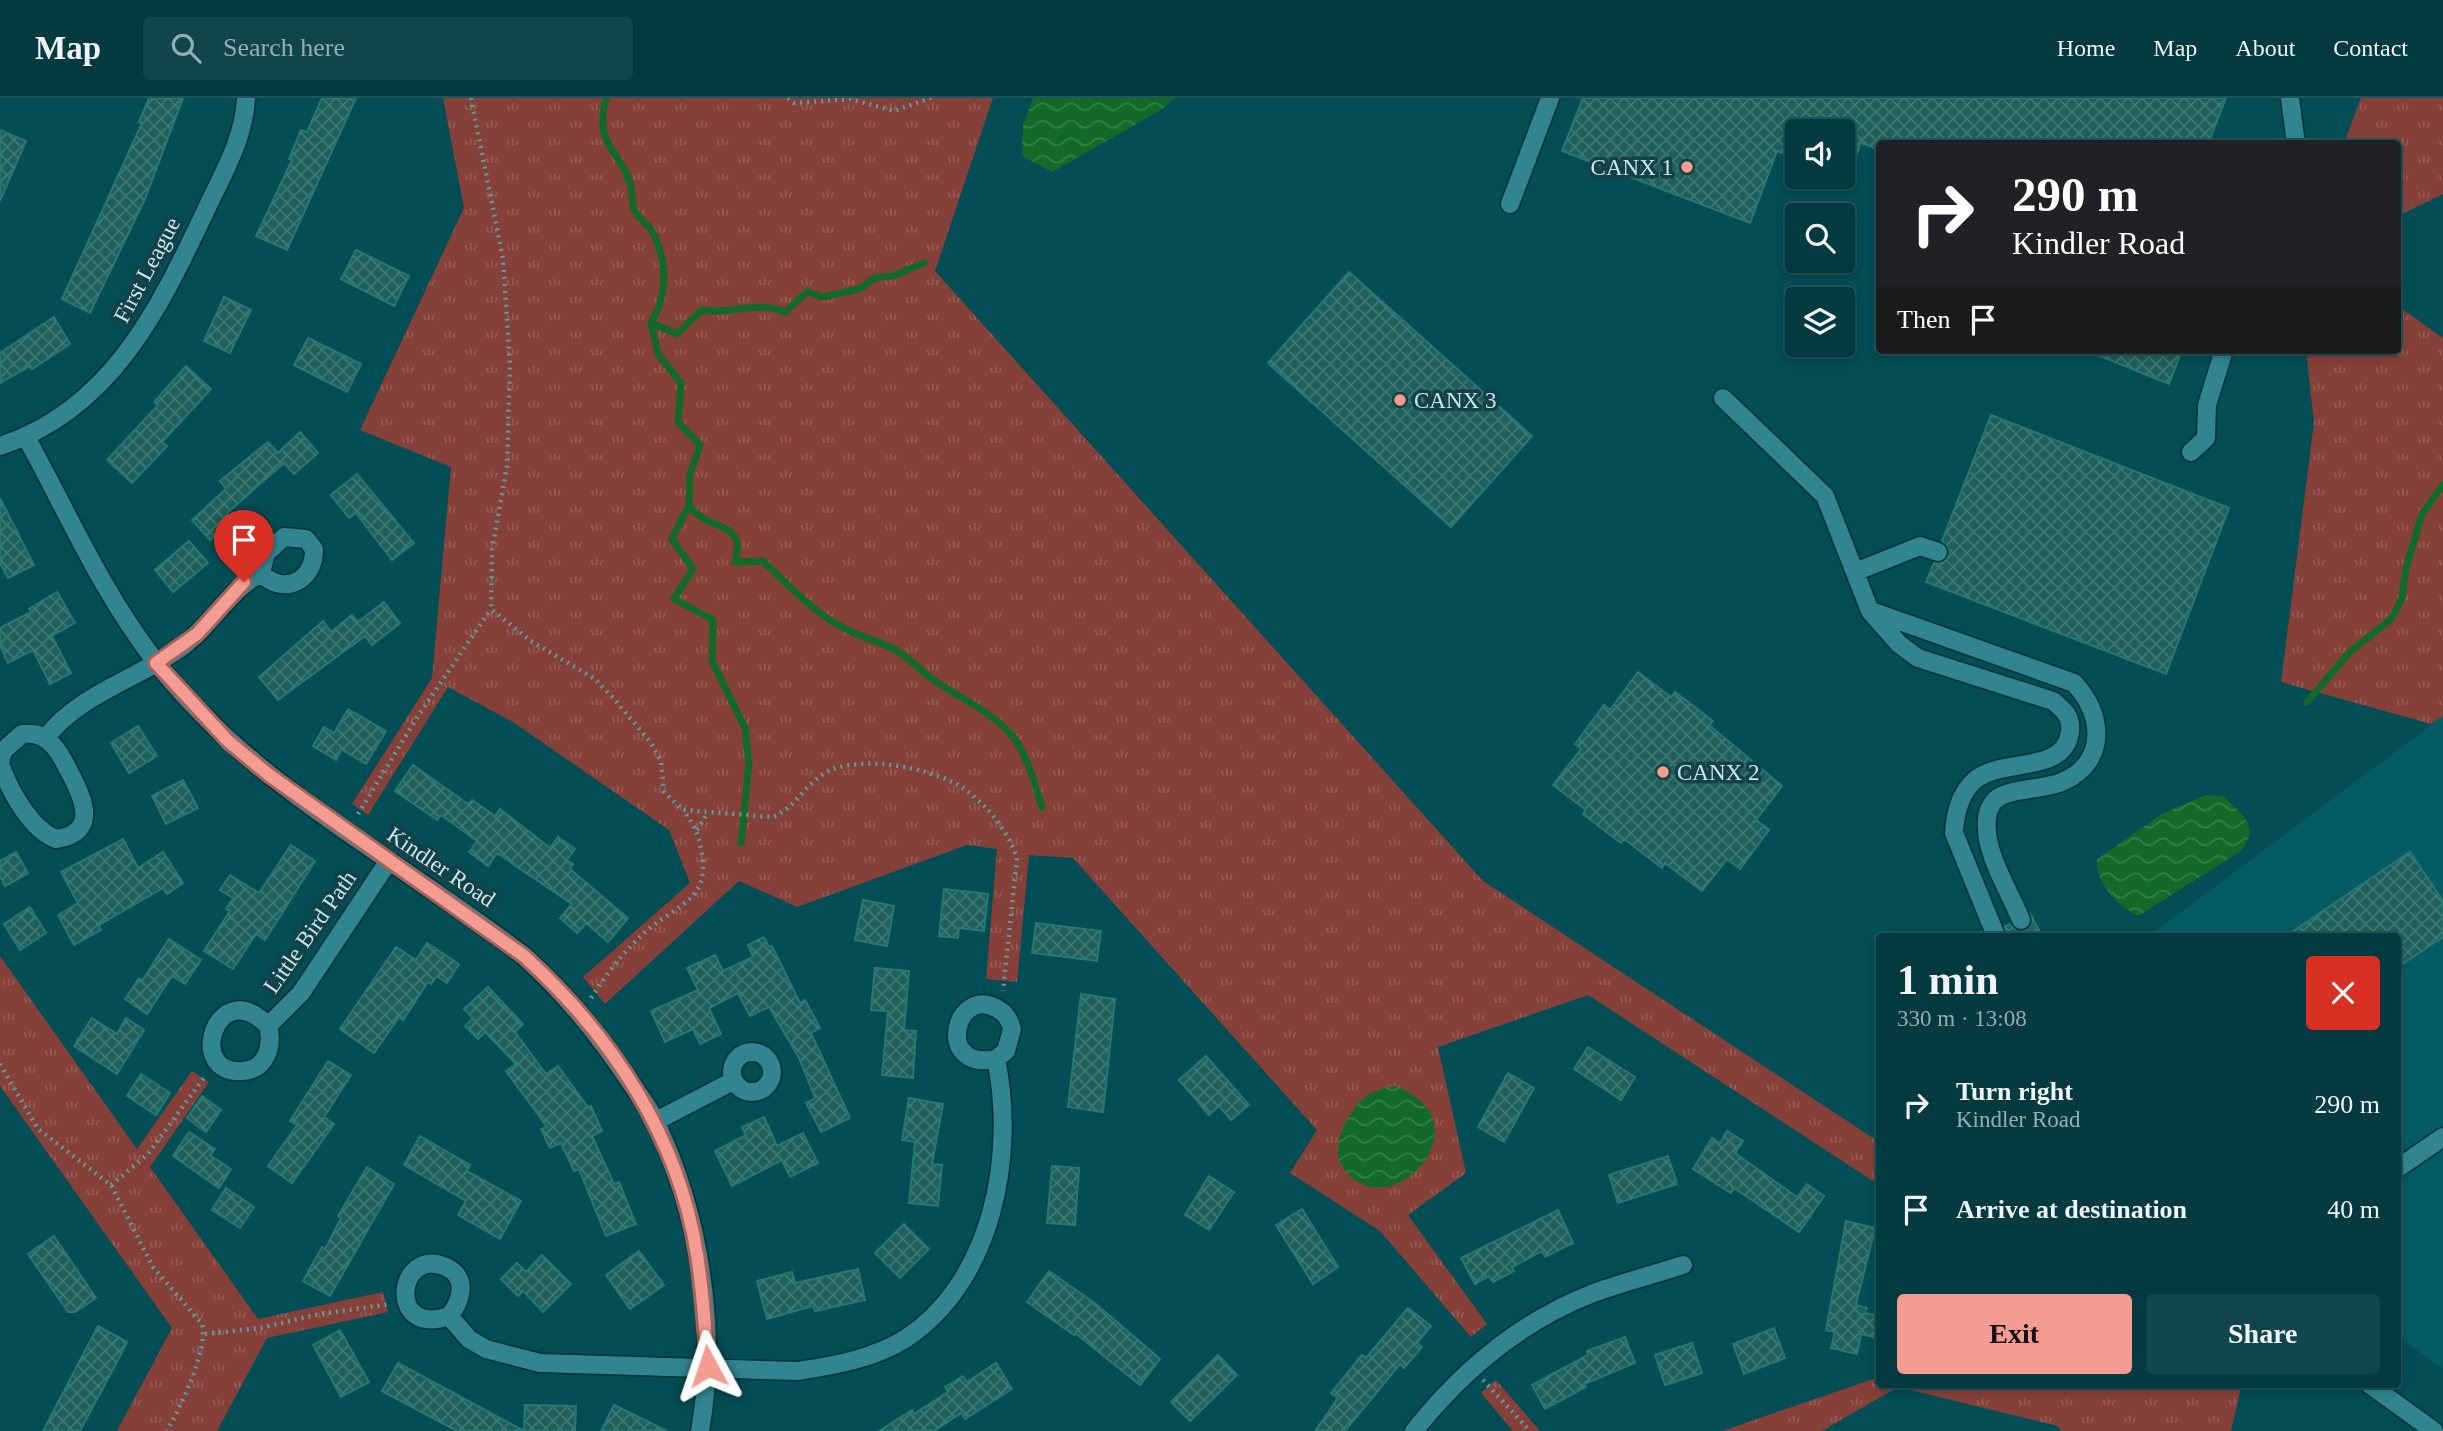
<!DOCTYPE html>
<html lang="en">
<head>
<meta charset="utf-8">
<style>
  :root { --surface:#023a40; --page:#10454b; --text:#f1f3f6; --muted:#96adb1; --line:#235459; --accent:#f59c92 }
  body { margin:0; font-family:"Times New Roman",serif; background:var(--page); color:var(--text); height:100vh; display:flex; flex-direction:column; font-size:26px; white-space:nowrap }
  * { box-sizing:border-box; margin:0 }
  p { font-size:23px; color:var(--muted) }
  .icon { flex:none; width:38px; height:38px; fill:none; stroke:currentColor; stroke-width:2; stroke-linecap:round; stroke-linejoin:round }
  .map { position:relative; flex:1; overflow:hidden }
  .drawer { position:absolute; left:1876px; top:835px; width:525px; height:455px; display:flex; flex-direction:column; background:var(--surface); border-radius:7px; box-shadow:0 4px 10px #0003,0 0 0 2px var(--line) }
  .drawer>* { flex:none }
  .banner { position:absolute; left:1876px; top:42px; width:525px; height:214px; border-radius:7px; box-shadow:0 4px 10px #0003,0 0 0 2px var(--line); background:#202124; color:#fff; overflow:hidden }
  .fabs { position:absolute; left:1785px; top:21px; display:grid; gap:14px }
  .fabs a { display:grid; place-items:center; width:70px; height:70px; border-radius:7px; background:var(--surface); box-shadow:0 4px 10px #0003,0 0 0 2px var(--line); font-size:35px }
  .pin { position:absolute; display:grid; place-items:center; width:60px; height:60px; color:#fff; margin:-72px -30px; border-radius:50% 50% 50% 0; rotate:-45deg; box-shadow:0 0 7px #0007 }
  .pin .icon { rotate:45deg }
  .me { position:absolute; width:77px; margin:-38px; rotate:355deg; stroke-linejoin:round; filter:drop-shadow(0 0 5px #0008) }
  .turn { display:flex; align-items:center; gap:24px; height:147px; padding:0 21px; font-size:32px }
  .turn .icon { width:91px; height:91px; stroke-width:2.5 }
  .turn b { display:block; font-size:49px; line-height:60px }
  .then { display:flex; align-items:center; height:66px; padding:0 21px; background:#0003; gap:14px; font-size:26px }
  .round { display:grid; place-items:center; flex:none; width:74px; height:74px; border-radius:7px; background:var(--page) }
  .overview { display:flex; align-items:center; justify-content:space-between; height:119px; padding:0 21px }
  h1 { font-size:42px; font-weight:700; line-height:52px }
  .cta { display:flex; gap:14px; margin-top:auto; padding:14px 21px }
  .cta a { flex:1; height:80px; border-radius:7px; background:var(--accent); color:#111; font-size:28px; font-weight:700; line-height:80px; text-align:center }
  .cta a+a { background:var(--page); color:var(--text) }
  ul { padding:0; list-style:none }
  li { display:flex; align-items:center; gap:21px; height:105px; padding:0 21px }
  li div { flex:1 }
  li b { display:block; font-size:26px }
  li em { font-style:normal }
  header { display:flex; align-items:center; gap:42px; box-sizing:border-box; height:98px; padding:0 35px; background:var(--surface); border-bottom:2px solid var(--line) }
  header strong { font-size:33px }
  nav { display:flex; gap:38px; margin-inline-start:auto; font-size:24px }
  .search { width:490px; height:63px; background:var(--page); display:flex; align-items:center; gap:18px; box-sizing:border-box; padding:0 24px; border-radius:7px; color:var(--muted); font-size:26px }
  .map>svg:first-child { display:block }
  .built { fill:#045b64 }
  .grass { fill:url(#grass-tufts) }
  .water { fill:url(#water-waves) }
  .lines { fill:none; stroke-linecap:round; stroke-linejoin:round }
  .stream { stroke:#126a29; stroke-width:7 }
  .building { fill:url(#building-cross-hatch); stroke:#237a73; stroke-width:2 }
  .minor-tunnel { stroke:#20656c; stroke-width:18; stroke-dasharray:18 9; stroke-linecap:butt }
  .minor-casing { stroke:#003136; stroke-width:21 }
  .path { stroke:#6099a0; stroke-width:4.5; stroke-dasharray:2 5; stroke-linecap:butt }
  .minor { stroke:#308590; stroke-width:18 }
  .route-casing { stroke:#9f655f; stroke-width:18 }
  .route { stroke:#f59c92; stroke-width:12 }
  .poi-dot { fill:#f59c92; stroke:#144046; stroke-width:2.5 }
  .labels { text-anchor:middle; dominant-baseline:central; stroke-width:7; stroke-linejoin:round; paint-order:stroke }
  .poi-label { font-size:23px; fill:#c3eaef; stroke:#144046; text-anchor:start }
  .street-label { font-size:23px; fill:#c3eaef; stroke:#144046 }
</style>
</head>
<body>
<header>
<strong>Map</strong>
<div class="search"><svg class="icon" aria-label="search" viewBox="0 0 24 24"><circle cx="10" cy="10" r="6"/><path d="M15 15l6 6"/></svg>Search here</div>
<nav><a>Home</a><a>Map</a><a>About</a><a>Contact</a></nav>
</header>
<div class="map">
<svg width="2443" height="1333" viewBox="0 0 2443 1333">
  <defs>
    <pattern id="grass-tufts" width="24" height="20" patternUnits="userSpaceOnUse" patternTransform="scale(1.75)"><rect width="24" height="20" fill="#854039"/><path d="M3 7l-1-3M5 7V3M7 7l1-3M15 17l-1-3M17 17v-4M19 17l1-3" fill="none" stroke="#955c56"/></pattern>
    <pattern id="water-waves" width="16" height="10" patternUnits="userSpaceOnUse" patternTransform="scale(1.75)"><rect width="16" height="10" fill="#126a29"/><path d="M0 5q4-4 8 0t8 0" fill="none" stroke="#337f48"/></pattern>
    <pattern id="building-cross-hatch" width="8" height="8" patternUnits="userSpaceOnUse" patternTransform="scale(1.75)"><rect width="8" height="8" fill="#20605a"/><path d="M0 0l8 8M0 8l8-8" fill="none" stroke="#3f7772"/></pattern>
  </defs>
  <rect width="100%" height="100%" fill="#034d55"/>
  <path class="built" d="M2443 618V1271L2398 1238V838H2149Z"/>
  <path class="grass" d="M443 0H993L935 173 1483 783 1879 1044V1087L1588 897 1438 949 1466 1075 1408 1117 1487 1226 1471 1239 1380 1133 1290 1075 1317 1032 1073 760 1029 757 1017 884 986 881 997 751 967 747 797 809 739 783 605 906 583 879 690 785 669 732 513 624 448 589 368 717 352 706 432 580 451 369 360 332 464 110Z
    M2361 0H2443V96L2398 118V46L2344 45Z
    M2398 208 2443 240V618L2431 626 2281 584 2314 325 2306 252H2398Z
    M0 858 137 1051 192 973 209 984 150 1069 258 1221 383 1194 388 1214 267 1240 217 1333H117L172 1230 0 988Z
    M1879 1279 1880 1286H2242L2231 1333H2061L2058 1328 1898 1289 1822 1333H1722Z
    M1496 1282 1540 1333H1513L1481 1295Z"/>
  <path class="water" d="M1033 0H1175L1161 12 1052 74 1022 58 1023 28Z
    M2206 697 2224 698C2242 718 2261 727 2241 753L2138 818C2118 808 2094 784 2097 761L2162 716Z
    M1395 988C1494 1026 1382 1138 1341 1066 1330 1047 1350 1011 1365 999 1375 992 1384 990 1395 988Z"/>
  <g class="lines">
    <path class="stream" d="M606 0C594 49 618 48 630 85 633 93 631 103 634 111 638 121 650 127 654 137 668 165 667 199 651 225L658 256 681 285 678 324 700 347 690 376 689 407 672 441 693 471 674 501 713 522 712 563 745 630 749 665 741 745
      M651 225 677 236 702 212C734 217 754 202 785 214L807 194 823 199 860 191 874 180 893 178 924 165
      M689 407C709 436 747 420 735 464L763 463C790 488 816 518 850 533 866 541 883 544 899 554 914 564 926 578 941 587 966 603 995 616 1014 640 1028 659 1035 687 1042 709
      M2307 604 2349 555 2392 520 2402 500 2406 470 2422 416 2443 387"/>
  </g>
  <path class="building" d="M149 0H183L145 101 90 215 62 201 142 25 139 24Z
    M322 0H356L287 152 256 138 292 62 289 61 301 32 307 34Z
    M1583 0H2226L2208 46H1880V52L1861 45 1844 90 1843 33H1797V61L1777 53 1750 125 1562 53Z
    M0 32 26 43 0 103Z
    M356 152 409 178 394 208 341 181Z
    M1349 174 1532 338 1451 429 1268 265Z
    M224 199 251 212 230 255 204 243Z
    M54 219 70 246 32 271 30 268 0 285V255Z
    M308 240 361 266 347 294 294 267Z
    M2085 252H2182L2169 286Z
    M186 268 211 291 162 344 167 348 132 385 107 362 158 307 154 304Z
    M1991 317 2229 410 2166 576 1926 484 1934 465H1941L1948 458 1949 451 1942 443Z
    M300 334 318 355 294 376 284 365 227 415 232 421 210 442 192 422 226 391 220 383 268 344 278 355Z
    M357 376 414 445 392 462 356 415 349 420 331 397Z
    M0 400 34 467 8 480 0 465Z
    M189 443 208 465 173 494 155 472Z
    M57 494 75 525 52 538 71 575 50 586 33 552 8 565 0 548V530L31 514 29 511Z
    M384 504 400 525 372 547 365 538 278 602 259 579 323 523 331 534 352 517 358 524Z
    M1638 574 1671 599 1675 594 1713 623 1709 627 1782 688 1756 722 1769 732 1740 771 1727 761 1702 793 1665 765 1662 770 1624 741 1621 745 1583 716 1586 712 1553 687 1581 651 1575 646 1604 607 1610 612Z
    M348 611 386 633 366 666 341 651 336 662 313 648 324 629 334 635Z
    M138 628 157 658 129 675 111 645Z
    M413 667 468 706 472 702 495 718 500 711 550 750 558 739 575 751 567 762 573 766 570 771 628 820 608 844 586 825 577 835 560 820 572 806 497 755 488 768 469 754 477 743 441 717 437 722 395 693Z
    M183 682 198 710 166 726 152 698Z
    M123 741 138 770 163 754 183 785 167 796 163 790 99 827 101 832 74 847 58 817 78 805 61 774Z
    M291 747 315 763 265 842 256 836 233 871 204 853 230 813 226 811 233 800 220 792 230 777 259 795Z
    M16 754 28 775 5 788 0 778V763Z
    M2410 754 2443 803V839L2398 869V838H2286Z
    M944 791 988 796 984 833 959 830 958 840 939 838Z
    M863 802 894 808 887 848 855 842Z
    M30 809 46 835 20 852 4 826Z
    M2031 817 2042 838H2007L2004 829 2010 826 2015 831 2025 833 2030 828Z
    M1036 825 1101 833 1097 863 1032 855Z
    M764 839 769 849 772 848 800 905 805 902 820 930 811 935 850 1020 821 1034 806 1005 815 1000 799 960 769 909 750 918 738 895 709 910 721 936 700 946 693 931 665 944 651 913 698 892 687 870 715 857 723 873 753 859 748 847Z
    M169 841 201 862 185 886 172 878 147 916 125 901 139 880 142 883Z
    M427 845 459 866 447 885 437 878 431 886 428 884 403 922 399 919 374 955 340 931 396 849 416 862Z
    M875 870 909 873 904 932 916 933 913 980 882 977 888 913 871 912Z
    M488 889 523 926 515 934 546 976 558 968 588 1009 591 1008 602 1033 592 1038 614 1086 619 1084 636 1126 606 1138 579 1071 574 1073 561 1045 550 1050 541 1031 547 1029 506 973 516 966 485 934 478 941 465 928 473 920 464 911Z
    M1081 896 1115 901 1103 1014 1068 1009Z
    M92 920 117 936 126 920 144 932 117 976 74 948Z
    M1588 949 1635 979 1621 1002 1574 971Z
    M1206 958 1249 1007 1231 1022 1219 1008 1209 1017 1179 982Z
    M328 963 351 977 324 1019 334 1026 292 1085 268 1068 297 1027 290 1023Z
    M1508 975 1534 990 1504 1044 1478 1029Z
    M141 976 170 995 156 1017 127 998Z
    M202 998 221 1012 206 1034 187 1020Z
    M909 1000 943 1006 932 1066 942 1067 938 1108 909 1105 915 1044 902 1042Z
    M764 1019 777 1048 803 1035 818 1065 790 1079 782 1062 732 1088 715 1053 746 1037 742 1029Z
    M1727 1033 1743 1043 1735 1055 1797 1099 1807 1086 1824 1098 1799 1134 1734 1090 1731 1095 1693 1071 1712 1040 1720 1045Z
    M189 1034 215 1051 210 1057 231 1071 219 1090 173 1058Z
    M420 1038 470 1067 467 1073 521 1103 500 1141 458 1117 466 1103 404 1067Z
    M1668 1058 1677 1086 1618 1105 1609 1077Z
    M1052 1068 1079 1070 1075 1127 1047 1125Z
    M367 1069 394 1086 330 1198 303 1183 322 1149 325 1151 341 1120 338 1118Z
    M1209 1078 1234 1094 1209 1132 1185 1117Z
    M226 1090 254 1109 240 1130 212 1112Z
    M1302 1111 1338 1169 1313 1186 1276 1127Z
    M1558 1112 1573 1145 1545 1159 1542 1153 1512 1169 1514 1173 1493 1184 1489 1178 1475 1186 1461 1160Z
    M1846 1123 1875 1130 1856 1207 1867 1210 1865 1215 1879 1218 1874 1239 1861 1236 1857 1256 1831 1250 1835 1234 1826 1232Z
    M904 1126 929 1151 900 1180 875 1155Z
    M54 1138 96 1200 75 1214H68L28 1156Z
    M639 1153 664 1187 630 1211 606 1177Z
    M542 1157 571 1186 543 1214 523 1193 518 1198 501 1181 517 1165 526 1174Z
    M858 1171 865 1202 815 1213 813 1208 767 1221 757 1183 792 1174 795 1185Z
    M1049 1173 1096 1206 1160 1261 1140 1287 1075 1235 1074 1237 1027 1204Z
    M1408 1210 1431 1228 1417 1245 1422 1249 1404 1270 1400 1266 1345 1333H1315L1338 1300 1331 1295 1362 1257 1366 1260Z
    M98 1228 127 1244 118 1262 80 1333H43Z
    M1774 1230 1785 1260 1744 1276 1733 1246Z
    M340 1232 369 1284 341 1299 313 1247Z
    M1625 1239 1635 1265 1584 1286 1586 1289 1545 1311 1532 1287 1588 1257 1587 1253Z
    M1692 1245 1702 1275 1665 1287 1655 1257Z
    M1218 1257 1237 1277 1190 1323 1171 1304Z
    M398 1265 524 1333 525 1307 576 1308 575 1333H457L382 1293Z
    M996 1265 1012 1291 965 1321 961 1315 934 1333H879L912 1312 914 1316 948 1294 945 1289 963 1278 967 1284Z
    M614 1307 667 1333H601Z"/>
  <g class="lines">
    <path class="minor-tunnel" d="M2021 822 2028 838"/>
    <defs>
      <path id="minor" d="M2290 0 2296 46
        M1510 106 1550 0
        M1723 300 1825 398 1870 513 1899 546 1918 560 2053 603C2064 612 2072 619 2070 634 2064 677 2002 659 1975 682 1960 695 1955 716 1954 735L1996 838
        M26 339C68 415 102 495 156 564 254 690 400 762 524 858 566 896 599 937 630 984 639 997 650 1010 656 1025 700 1117 718 1233 700 1333
        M0 348C111 312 159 211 205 114 222 77 244 42 246 0
        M2191 354 2206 340 2207 307 2224 252
        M1855 474 1920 448 1938 454
        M1874 514 2074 585C2103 615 2108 663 2064 683 2045 692 2020 689 2001 698 1993 702 1988 711 1987 720 1983 753 2009 792 2021 822
        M46 640C75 598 142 579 183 548 212 526 229 492 261 475L266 455 284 439 306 441 314 451C315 482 284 499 261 475
        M0 665 3 653 22 636C32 635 39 636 47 642 58 650 63 662 69 673 83 699 100 735 56 741 30 731 9 691 0 666
        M268 928C217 874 184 978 243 973 267 971 273 948 268 928L301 895 388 764
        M732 974a20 20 0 1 1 40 0a20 20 0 1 1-40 0Z
        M656 1023 733 983
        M2398 1070 2443 1039
        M449 1218C461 1204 469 1179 446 1169 397 1147 386 1240 449 1218L469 1241 486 1251 540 1265 798 1273C835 1267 873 1261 905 1241 993 1184 1016 1056 996 961L1006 953 1012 931C1009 921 1006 915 996 910 955 888 934 973 996 961
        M2369 1286 2434 1333
        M1414 1333C1461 1274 1520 1224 1591 1196 1621 1185 1652 1177 1683 1167"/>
    </defs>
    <use href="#minor" class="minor-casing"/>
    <path class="path" d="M471 0 503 161 510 267 507 368 492 452 491 511 531 543 595 581 615 602 651 645 661 663 664 694 683 712 773 719C796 710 807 682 831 672 864 658 925 669 956 686 982 700 1009 733 1017 760L1003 893
      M788 0 794 5 850 1 894 13 931 0
      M358 716 418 618 491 511
      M697 732 707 716
      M591 900C608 874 626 850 650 830 679 806 709 801 702 757 700 739 694 726 683 712
      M0 966 38 1031 111 1087 153 1169 202 1226C209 1251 180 1310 167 1333
      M111 1087 148 1056 206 977
      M205 1236 260 1230 320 1216 391 1206
      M1483 1282 1530 1333"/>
    <use href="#minor" class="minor"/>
  </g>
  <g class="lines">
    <defs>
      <path id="route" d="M244 484 197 536 156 565 228 643 269 677 524 858C611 937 679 1039 697 1157 703 1193 705 1231 708 1268"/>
    </defs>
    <use href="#route" class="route-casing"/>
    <use href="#route" class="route"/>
  </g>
  <g class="poi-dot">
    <circle cx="1687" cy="69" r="7"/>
    <circle cx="1400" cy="302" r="7"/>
    <circle cx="1663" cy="674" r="7"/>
  </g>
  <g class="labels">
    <g class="poi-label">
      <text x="1673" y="69" text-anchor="end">CANX 1</text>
      <text x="1414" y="302">CANX 3</text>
      <text x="1677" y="674">CANX 2</text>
    </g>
    <g class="street-label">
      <text transform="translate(147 172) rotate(-62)">First League</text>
      <text transform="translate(441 769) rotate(34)">Kindler Road</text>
      <text transform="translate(310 834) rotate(-55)">Little Bird Path</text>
    </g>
  </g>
</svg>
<div class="fabs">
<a><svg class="icon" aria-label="sound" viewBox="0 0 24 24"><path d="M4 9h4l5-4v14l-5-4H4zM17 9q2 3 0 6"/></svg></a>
<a><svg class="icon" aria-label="search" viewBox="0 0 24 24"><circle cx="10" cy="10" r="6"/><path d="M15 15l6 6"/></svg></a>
<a><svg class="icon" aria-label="layers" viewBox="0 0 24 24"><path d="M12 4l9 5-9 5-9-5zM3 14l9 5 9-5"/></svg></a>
</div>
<div class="pin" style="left:244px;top:484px;background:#d93025"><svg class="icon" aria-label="arrive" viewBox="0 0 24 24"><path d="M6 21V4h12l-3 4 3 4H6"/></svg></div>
<svg class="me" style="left:708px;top:1268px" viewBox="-20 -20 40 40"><path d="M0-17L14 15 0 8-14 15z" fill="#f59c92" stroke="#fff" stroke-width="4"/></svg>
<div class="banner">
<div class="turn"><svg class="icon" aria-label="right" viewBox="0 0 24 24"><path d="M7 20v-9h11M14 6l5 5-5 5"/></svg><div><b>290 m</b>Kindler Road</div></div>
<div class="then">Then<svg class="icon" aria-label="arrive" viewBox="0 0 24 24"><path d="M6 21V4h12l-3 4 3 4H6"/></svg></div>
</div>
<section class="drawer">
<div class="overview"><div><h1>1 min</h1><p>330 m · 13:08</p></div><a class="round" style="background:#d93025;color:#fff"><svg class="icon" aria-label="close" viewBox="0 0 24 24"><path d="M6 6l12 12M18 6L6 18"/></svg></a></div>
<ul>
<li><svg class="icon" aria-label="right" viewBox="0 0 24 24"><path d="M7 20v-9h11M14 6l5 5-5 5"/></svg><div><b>Turn right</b><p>Kindler Road</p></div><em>290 m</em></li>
<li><svg class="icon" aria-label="arrive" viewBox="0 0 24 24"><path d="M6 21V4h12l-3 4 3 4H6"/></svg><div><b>Arrive at destination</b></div><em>40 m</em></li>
</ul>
<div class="cta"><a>Exit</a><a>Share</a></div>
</section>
</div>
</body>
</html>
